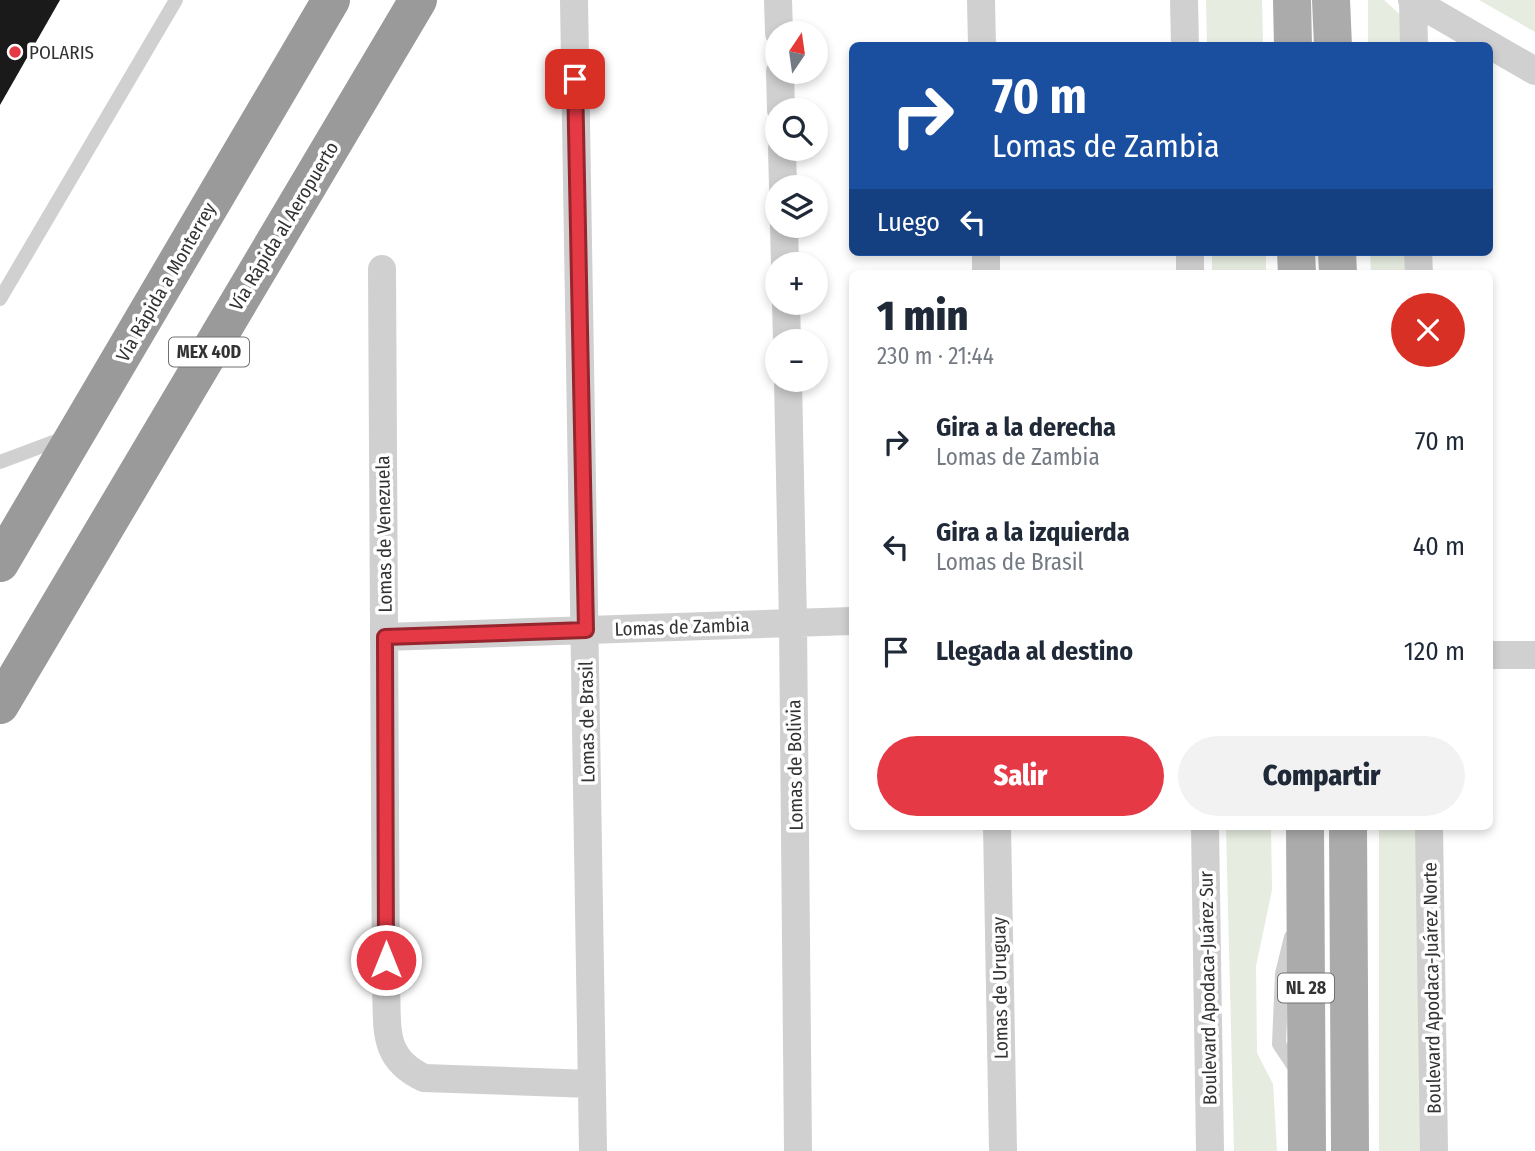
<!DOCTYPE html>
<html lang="es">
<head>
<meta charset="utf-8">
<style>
  :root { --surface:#fff; --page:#f2f2f3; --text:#1f2937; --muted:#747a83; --accent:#e63946 }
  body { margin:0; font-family:"Fira Sans Condensed",sans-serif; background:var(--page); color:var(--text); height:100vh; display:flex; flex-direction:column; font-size:26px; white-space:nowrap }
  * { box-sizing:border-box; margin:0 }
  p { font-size:23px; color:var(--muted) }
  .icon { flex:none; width:38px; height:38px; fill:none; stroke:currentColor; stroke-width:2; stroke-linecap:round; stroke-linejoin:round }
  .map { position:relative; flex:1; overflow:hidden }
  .details { position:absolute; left:849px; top:270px; width:644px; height:560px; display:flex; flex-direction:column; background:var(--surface); border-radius:10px; box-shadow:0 4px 10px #0003 }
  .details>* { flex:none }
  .top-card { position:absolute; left:849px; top:42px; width:644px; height:214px; border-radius:10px; box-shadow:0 4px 10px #0003; background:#1a4fa0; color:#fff; overflow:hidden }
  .needle { width:46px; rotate:13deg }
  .fabs { position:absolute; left:765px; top:21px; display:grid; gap:14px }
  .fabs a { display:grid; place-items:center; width:63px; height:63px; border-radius:50%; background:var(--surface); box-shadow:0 4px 10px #0003; font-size:35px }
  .pin { position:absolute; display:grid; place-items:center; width:60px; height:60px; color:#fff; margin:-30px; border-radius:14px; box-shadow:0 4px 10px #0006 }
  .me { position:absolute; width:77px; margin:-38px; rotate:0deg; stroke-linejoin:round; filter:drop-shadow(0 0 5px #0008) }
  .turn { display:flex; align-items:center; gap:24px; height:147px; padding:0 28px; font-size:32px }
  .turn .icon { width:91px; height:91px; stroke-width:2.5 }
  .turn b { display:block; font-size:49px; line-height:60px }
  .then { display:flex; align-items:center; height:66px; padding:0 28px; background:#0003; gap:14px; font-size:26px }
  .round { display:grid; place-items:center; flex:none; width:74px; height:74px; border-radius:37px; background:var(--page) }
  .overview { display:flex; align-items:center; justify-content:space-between; height:119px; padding:0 28px }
  h1 { font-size:42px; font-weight:800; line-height:52px }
  .action { display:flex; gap:14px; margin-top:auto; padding:14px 28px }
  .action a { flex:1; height:80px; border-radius:42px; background:var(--accent); color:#fff; font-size:28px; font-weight:800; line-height:80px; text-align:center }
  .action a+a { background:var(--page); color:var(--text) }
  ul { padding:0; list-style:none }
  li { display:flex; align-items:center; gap:21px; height:105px; padding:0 28px }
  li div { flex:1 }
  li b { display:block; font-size:26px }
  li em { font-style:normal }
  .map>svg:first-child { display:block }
  .green { fill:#e6ecdf }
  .building { fill:#1a1a1a }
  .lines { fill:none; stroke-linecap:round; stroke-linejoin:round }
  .lane { stroke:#d0d0d0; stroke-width:14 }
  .street { stroke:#d0d0d0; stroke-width:28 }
  .primary { stroke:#ababab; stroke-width:38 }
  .highway { stroke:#9a9a9a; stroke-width:38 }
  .route-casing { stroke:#96252e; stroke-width:18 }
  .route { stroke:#e63946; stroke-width:12 }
  .poi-dot { fill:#e63946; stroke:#fff; stroke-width:2.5 }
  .labels { text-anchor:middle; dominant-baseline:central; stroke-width:7; stroke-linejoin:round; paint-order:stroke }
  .shield { fill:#fff; stroke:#707070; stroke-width:2 }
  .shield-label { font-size:18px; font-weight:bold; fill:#333 }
  .poi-label { font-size:19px; fill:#333; stroke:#fff; text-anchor:start }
  .street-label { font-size:19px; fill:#333; stroke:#fff }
</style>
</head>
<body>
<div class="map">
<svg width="1535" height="1151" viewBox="0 0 1535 1151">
  <rect width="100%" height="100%" fill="#fff"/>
  <path class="green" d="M1206 0H1262L1263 45H1207Z
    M1368 0H1384L1406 20V45L1368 46Z
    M1479 0H1535V32Z
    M1212 252H1266V273H1212Z
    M1370 252H1407V273H1371Z
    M1226 826H1271L1272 890 1256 966 1257 1053 1273 1084 1277 1151H1234Z
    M1379 826H1417L1422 1151H1379Z"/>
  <path class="building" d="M0 0H60L0 105Z"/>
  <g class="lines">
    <path class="lane" d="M0 299 176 0
      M0 462 64 438
      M1291 937 1282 974 1279 1044 1297 1071"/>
    <path class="street" d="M574 0 593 1151
      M778 0 779 33
      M981 0 982 46
      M1184 0 1185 46
      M1412 0 1535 71
      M1413 1 1414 46
      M780 72 781 110
      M782 149 783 187
      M784 226 785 264
      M986 252V273
      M1190 252V273
      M1418 252 1419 273
      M382 269 386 986C388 1028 381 1058 424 1078L591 1084
      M786 303 787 341
      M788 380 793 623 798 1151
      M385 637 852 621
      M1489 655H1535
      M997 826 1003 1151
      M1205 826 1210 1151
      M1429 826 1434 1151"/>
    <path class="primary" d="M1292 0 1293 46
      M1331 0 1333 46
      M1296 252 1297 273
      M1337 252 1338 273
      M1305 826 1307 1151
      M1348 826 1350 1151"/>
    <path class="highway" d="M0 563 331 0
      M0 705 418 0"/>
  </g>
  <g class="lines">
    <defs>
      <path id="route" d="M386 960 385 637 586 630 575 79"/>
    </defs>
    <use href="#route" class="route-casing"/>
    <use href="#route" class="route"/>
  </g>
  <circle class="poi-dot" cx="15" cy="52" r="7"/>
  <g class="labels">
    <g class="shield">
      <rect x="169" y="337.5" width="80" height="29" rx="5"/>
      <rect x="1278" y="973.5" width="56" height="29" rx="5"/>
    </g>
    <g class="shield-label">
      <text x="209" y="352">MEX 40D</text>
      <text x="1306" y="988">NL 28</text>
    </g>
    <g class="poi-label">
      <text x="29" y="52">POLARIS</text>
    </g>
    <g class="street-label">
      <text transform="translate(284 226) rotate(-59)">Vía Rápida al Aeropuerto</text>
      <text transform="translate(166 282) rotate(-60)">Vía Rápida a Monterrey</text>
      <text transform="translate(384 534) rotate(-91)">Lomas de Venezuela</text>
      <text transform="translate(682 627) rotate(-2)">Lomas de Zambia</text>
      <text transform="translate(587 722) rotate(-91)">Lomas de Brasil</text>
      <text transform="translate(795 765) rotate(-91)">Lomas de Bolivia</text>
      <text transform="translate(1000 988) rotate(-91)">Lomas de Uruguay</text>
      <text transform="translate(1208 988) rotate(-91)">Boulevard Apodaca-Juárez Sur</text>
      <text transform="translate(1432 988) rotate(-91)">Boulevard Apodaca-Juárez Norte</text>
    </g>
  </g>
</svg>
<div class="fabs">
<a><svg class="needle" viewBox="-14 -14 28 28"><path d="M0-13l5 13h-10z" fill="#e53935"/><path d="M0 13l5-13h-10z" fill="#747a83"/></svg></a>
<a><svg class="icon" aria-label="search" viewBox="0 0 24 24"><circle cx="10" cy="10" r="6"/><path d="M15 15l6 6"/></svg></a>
<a><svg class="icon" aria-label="layers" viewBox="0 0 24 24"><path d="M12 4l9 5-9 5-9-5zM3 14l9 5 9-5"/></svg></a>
<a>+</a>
<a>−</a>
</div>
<div class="pin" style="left:575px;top:79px;background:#d93025"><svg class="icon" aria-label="arrive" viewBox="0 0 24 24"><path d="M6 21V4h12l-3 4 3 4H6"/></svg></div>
<svg class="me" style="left:386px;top:960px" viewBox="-20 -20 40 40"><circle r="17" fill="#e63946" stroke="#fff" stroke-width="3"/><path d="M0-11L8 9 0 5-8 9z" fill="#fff"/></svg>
<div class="top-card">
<div class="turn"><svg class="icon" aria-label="right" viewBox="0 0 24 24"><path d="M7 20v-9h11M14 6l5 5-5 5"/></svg><div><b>70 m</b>Lomas de Zambia</div></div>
<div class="then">Luego<svg class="icon" aria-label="left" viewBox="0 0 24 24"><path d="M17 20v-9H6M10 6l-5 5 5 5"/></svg></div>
</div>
<section class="details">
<div class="overview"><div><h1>1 min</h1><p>230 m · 21:44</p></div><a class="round" style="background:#d93025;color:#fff"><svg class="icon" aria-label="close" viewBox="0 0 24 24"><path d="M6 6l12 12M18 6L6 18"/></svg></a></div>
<ul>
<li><svg class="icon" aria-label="right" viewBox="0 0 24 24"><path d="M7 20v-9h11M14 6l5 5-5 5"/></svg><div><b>Gira a la derecha</b><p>Lomas de Zambia</p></div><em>70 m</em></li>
<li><svg class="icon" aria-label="left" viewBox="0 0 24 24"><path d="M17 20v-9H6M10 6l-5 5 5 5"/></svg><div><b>Gira a la izquierda</b><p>Lomas de Brasil</p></div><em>40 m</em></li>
<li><svg class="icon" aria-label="arrive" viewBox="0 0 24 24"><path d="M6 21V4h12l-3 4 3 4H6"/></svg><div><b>Llegada al destino</b></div><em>120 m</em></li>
</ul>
<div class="action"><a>Salir</a><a>Compartir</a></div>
</section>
</div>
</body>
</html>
